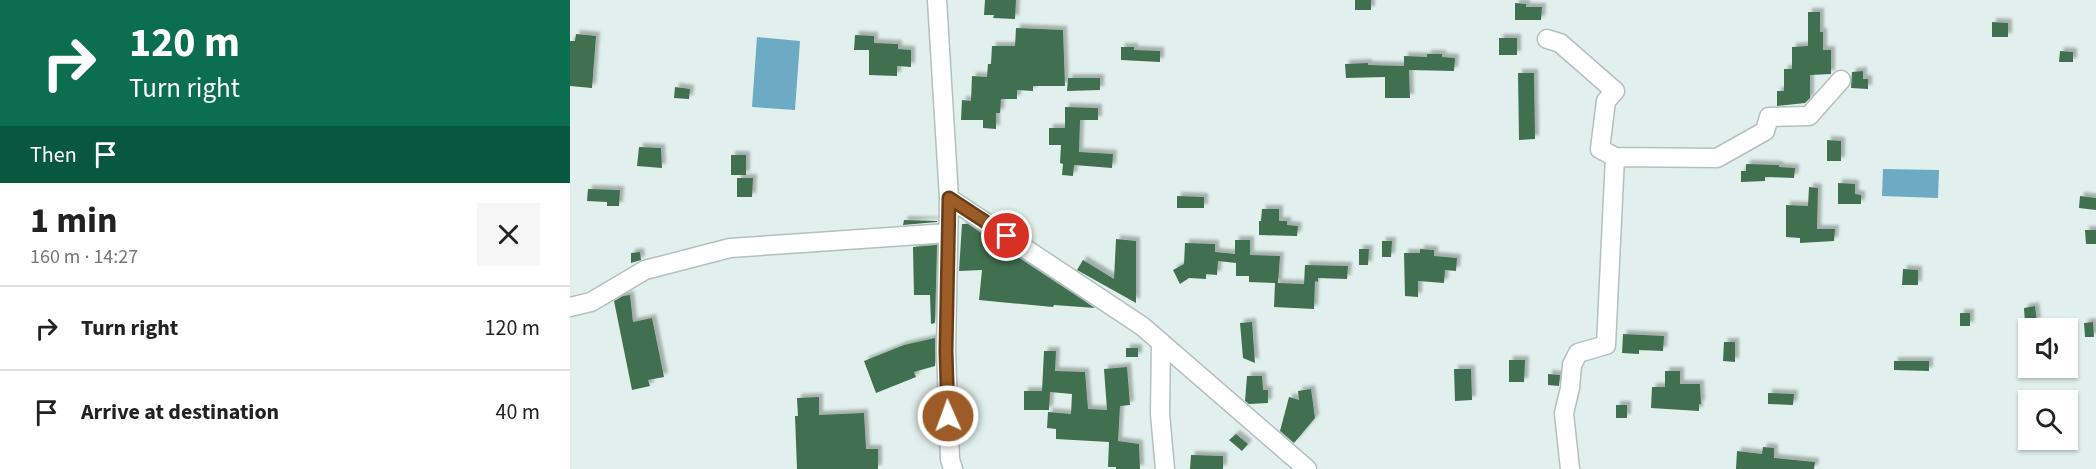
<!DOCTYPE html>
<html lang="en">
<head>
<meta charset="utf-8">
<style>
  :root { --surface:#fff; --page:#f6f6f6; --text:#222; --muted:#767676; --line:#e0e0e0 }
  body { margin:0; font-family:"Source Sans 3",sans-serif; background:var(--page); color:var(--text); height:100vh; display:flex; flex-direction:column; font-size:22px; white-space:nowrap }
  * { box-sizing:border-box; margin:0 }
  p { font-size:20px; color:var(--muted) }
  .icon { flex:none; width:33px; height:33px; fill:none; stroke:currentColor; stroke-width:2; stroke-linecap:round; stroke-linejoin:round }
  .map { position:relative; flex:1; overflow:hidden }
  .drawer { display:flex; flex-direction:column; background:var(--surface); width:570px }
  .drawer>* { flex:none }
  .top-card { background:#0b6e4f; color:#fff; overflow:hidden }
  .tools { position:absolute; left:1448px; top:318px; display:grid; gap:12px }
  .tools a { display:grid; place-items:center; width:60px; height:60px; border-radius:0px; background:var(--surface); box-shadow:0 2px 4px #0004; font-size:30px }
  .pin { position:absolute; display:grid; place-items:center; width:51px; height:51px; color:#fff; margin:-26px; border:3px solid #fff; border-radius:50%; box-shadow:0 2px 6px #0007 }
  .me { position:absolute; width:66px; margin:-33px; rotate:358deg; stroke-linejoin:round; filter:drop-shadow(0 0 4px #0008) }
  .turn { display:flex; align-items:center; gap:21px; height:126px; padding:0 30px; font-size:27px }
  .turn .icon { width:78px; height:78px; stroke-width:2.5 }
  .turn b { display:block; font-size:42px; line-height:51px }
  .then { display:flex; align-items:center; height:57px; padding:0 30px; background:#0003; gap:12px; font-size:22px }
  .round { display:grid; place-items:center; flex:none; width:63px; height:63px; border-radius:0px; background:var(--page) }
  .head { display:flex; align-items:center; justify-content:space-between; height:102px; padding:0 30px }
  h1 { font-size:36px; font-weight:700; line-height:45px }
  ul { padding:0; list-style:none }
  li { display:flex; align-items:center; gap:18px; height:84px; padding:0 30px; border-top:2px solid var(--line) }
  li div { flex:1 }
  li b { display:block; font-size:22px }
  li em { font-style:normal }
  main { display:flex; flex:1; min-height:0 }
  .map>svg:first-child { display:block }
  .water { fill:#6daac3 }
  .building { fill:#406f4f; filter:url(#shadow) }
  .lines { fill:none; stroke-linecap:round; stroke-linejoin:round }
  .minor-casing { stroke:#b2c1bd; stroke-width:21 }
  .minor { stroke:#fff; stroke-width:18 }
  .route-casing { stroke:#663c19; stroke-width:15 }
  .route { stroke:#9d5c27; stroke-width:10 }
</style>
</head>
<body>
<main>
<section class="drawer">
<div class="top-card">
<div class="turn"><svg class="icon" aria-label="right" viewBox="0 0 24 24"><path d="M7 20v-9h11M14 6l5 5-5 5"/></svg><div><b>120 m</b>Turn right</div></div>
<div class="then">Then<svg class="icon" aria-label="arrive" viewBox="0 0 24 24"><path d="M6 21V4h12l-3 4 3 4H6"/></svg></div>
</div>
<div class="head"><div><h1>1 min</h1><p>160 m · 14:27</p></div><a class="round"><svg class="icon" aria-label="close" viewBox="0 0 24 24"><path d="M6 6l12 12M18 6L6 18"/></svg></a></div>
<ul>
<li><svg class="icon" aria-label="right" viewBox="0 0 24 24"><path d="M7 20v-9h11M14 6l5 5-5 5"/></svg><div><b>Turn right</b></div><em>120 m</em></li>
<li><svg class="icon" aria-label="arrive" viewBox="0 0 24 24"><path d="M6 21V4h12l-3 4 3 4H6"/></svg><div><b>Arrive at destination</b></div><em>40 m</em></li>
</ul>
</section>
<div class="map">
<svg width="1526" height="469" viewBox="0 0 1526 469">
  <defs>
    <filter id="shadow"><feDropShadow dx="4" dy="-4" stdDeviation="1.5" flood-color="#0004"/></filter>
  </defs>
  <rect width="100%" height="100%" fill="#e1f0ec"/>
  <path class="water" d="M187 37 230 41 225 110 182 107Z
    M1313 169 1369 170 1368 198 1312 196Z"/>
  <path class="building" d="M415 0H446L445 19 423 18 424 15H414Z
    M785 0H801V10H785Z
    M945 3 956 4V7H972L971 20H945Z
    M1238 12H1250V32H1253V50H1261V74L1240 75V98L1235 103 1207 106V91H1214V69H1222V47L1238 46Z
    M1422 22 1438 23V37H1422Z
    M446 28 493 30 495 86H463V91L447 90V99H431L430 113H426V129L413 128V120H391L392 100 401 101 402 76 417 77 418 64H421L422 46H445Z
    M6 34 26 36 22 88 0 86V41H5Z
    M285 35 304 36V43L328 44V49L341 50V67L327 66V76L299 75V50H284Z
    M929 38H947V55H929Z
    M551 47H564V50L590 51V62L551 60Z
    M1490 51 1503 52V62H1489Z
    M857 54H872V57L885 58 884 71 839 70 840 98H815V77L776 78 775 64 798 63V65L834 66V56L857 57Z
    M1293 71V79H1298V89L1281 88 1282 72Z
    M948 73H964L965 139 949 140Z
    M498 78H530V90L497 91Z
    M105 87 120 89 119 99 104 98Z
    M495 107 528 108V120H510L509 152 543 154 542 168 504 165 503 176 492 175 493 164 490 163 491 145H479V128H495Z
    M1257 140 1271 141V161H1257Z
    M69 147 91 148 92 168 67 166Z
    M161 155H176V175H161Z
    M1176 164 1209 165V167L1225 168 1224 178 1195 177V181L1171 182V171H1176Z
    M167 178H183L182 197H167Z
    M1268 183 1285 184V194L1291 195V204H1268Z
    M1239 187 1248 188 1247 229H1265L1264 241 1230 243V238L1216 237V205L1238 206Z
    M18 189 50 190 49 206H37V202L17 201Z
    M607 196 634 197V208H607Z
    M1510 196 1526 198V210L1509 208Z
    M692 209H709V221H717V225L728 226 727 236 689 235V221H691Z
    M334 220 367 221V222L333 225Z
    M392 224H398L426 243 425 251 431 246 525 308 484 305 483 307 409 300 412 270 389 271Z
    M1515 230H1526V244H1516Z
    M546 239 566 241V303L507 270 513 260 544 279Z
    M665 240H680V255L710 256 708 283 734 284 735 265 778 266 777 279 748 278V282L745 281 744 309 704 307 705 283 679 282V276H666V263L648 261 647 275 636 274V279L619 278 610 284 603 270 614 264 615 243 645 244V252L665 254Z
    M812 241H822L821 257H812Z
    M367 245 365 323 361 324 360 295H344L343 247Z
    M789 249H799L798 265H789Z
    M850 249 864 250V256L887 258 886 271 875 270 874 283 848 281V297L835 296 834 253H850Z
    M70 252 71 260 61 263V253Z
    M1333 269 1348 270V285H1332Z
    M60 295 63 322 82 318 94 377 78 380 80 386 62 390 44 301 53 296Z
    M1465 306 1467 322 1455 323 1454 308Z
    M1390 313H1400V326H1390Z
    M682 322 685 363 673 358 670 323Z
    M1523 322 1524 337H1515L1514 323Z
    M1053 334 1094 336 1093 351 1069 350V354L1052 353Z
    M365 338V366L344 372 346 377 306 393 294 361 334 345Z
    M1154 342H1165V362L1153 361Z
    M556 348H568V357H556Z
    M474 351H486L485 371 515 372 518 409 537 410 534 369 557 367 560 405 550 406 548 441 569 444 570 469H546V467H538L539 442 486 439V429L477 428 478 412 501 414 502 394 480 392 479 410H454V391H472Z
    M939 360H955L954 382H939Z
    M1324 361H1359V371L1324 370Z
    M884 369H901L902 400 885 401Z
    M1095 371H1110V384H1130L1131 404H1129V411L1081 408 1082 387H1095Z
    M978 374 990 375 989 386 978 385Z
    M677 376H692L693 390H698V403L679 404 675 401Z
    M741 389 745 418 724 443 710 431 719 397 729 400 728 391Z
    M1198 393 1224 394 1223 405 1198 404Z
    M249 397V415L294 413 296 449H308V469H227L225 416H228L227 398Z
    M1046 405H1057V418H1046Z
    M666 434 678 444 672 451 659 440Z
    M1193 447 1204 448V458L1245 462 1244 469H1166L1167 451 1192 454Z
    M621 455 653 456V469H620Z"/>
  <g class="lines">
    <defs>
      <path id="minor" d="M367 0 379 198 376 351 380 459 383 469
        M977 39 990 43 1045 91 1036 101 1030 149 1045 157 1036 345 1008 353 1002 365 1000 388 994 413 1000 469
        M1045 157 1147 158 1195 131 1199 117 1239 116 1271 80
        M379 198 572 326 737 469
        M0 307 21 302 75 270 160 248 378 233
        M591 342 590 414 595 469"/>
    </defs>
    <use href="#minor" class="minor-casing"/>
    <use href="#minor" class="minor"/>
  </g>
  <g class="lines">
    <defs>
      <path id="route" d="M378 416 376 351 379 198 437 236"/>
    </defs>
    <use href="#route" class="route-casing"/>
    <use href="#route" class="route"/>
  </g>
</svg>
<div class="tools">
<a><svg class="icon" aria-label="sound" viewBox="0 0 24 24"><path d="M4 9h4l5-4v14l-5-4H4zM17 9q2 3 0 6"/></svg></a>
<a><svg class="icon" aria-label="search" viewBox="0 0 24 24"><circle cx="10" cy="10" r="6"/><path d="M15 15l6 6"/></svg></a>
</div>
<div class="pin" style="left:437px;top:236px;background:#d93025"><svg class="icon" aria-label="arrive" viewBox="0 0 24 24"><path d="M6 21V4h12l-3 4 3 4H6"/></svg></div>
<svg class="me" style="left:378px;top:416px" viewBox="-20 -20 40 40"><circle r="17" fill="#9d5c27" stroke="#fff" stroke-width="3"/><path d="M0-11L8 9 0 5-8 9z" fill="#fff"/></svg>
</div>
</main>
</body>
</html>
